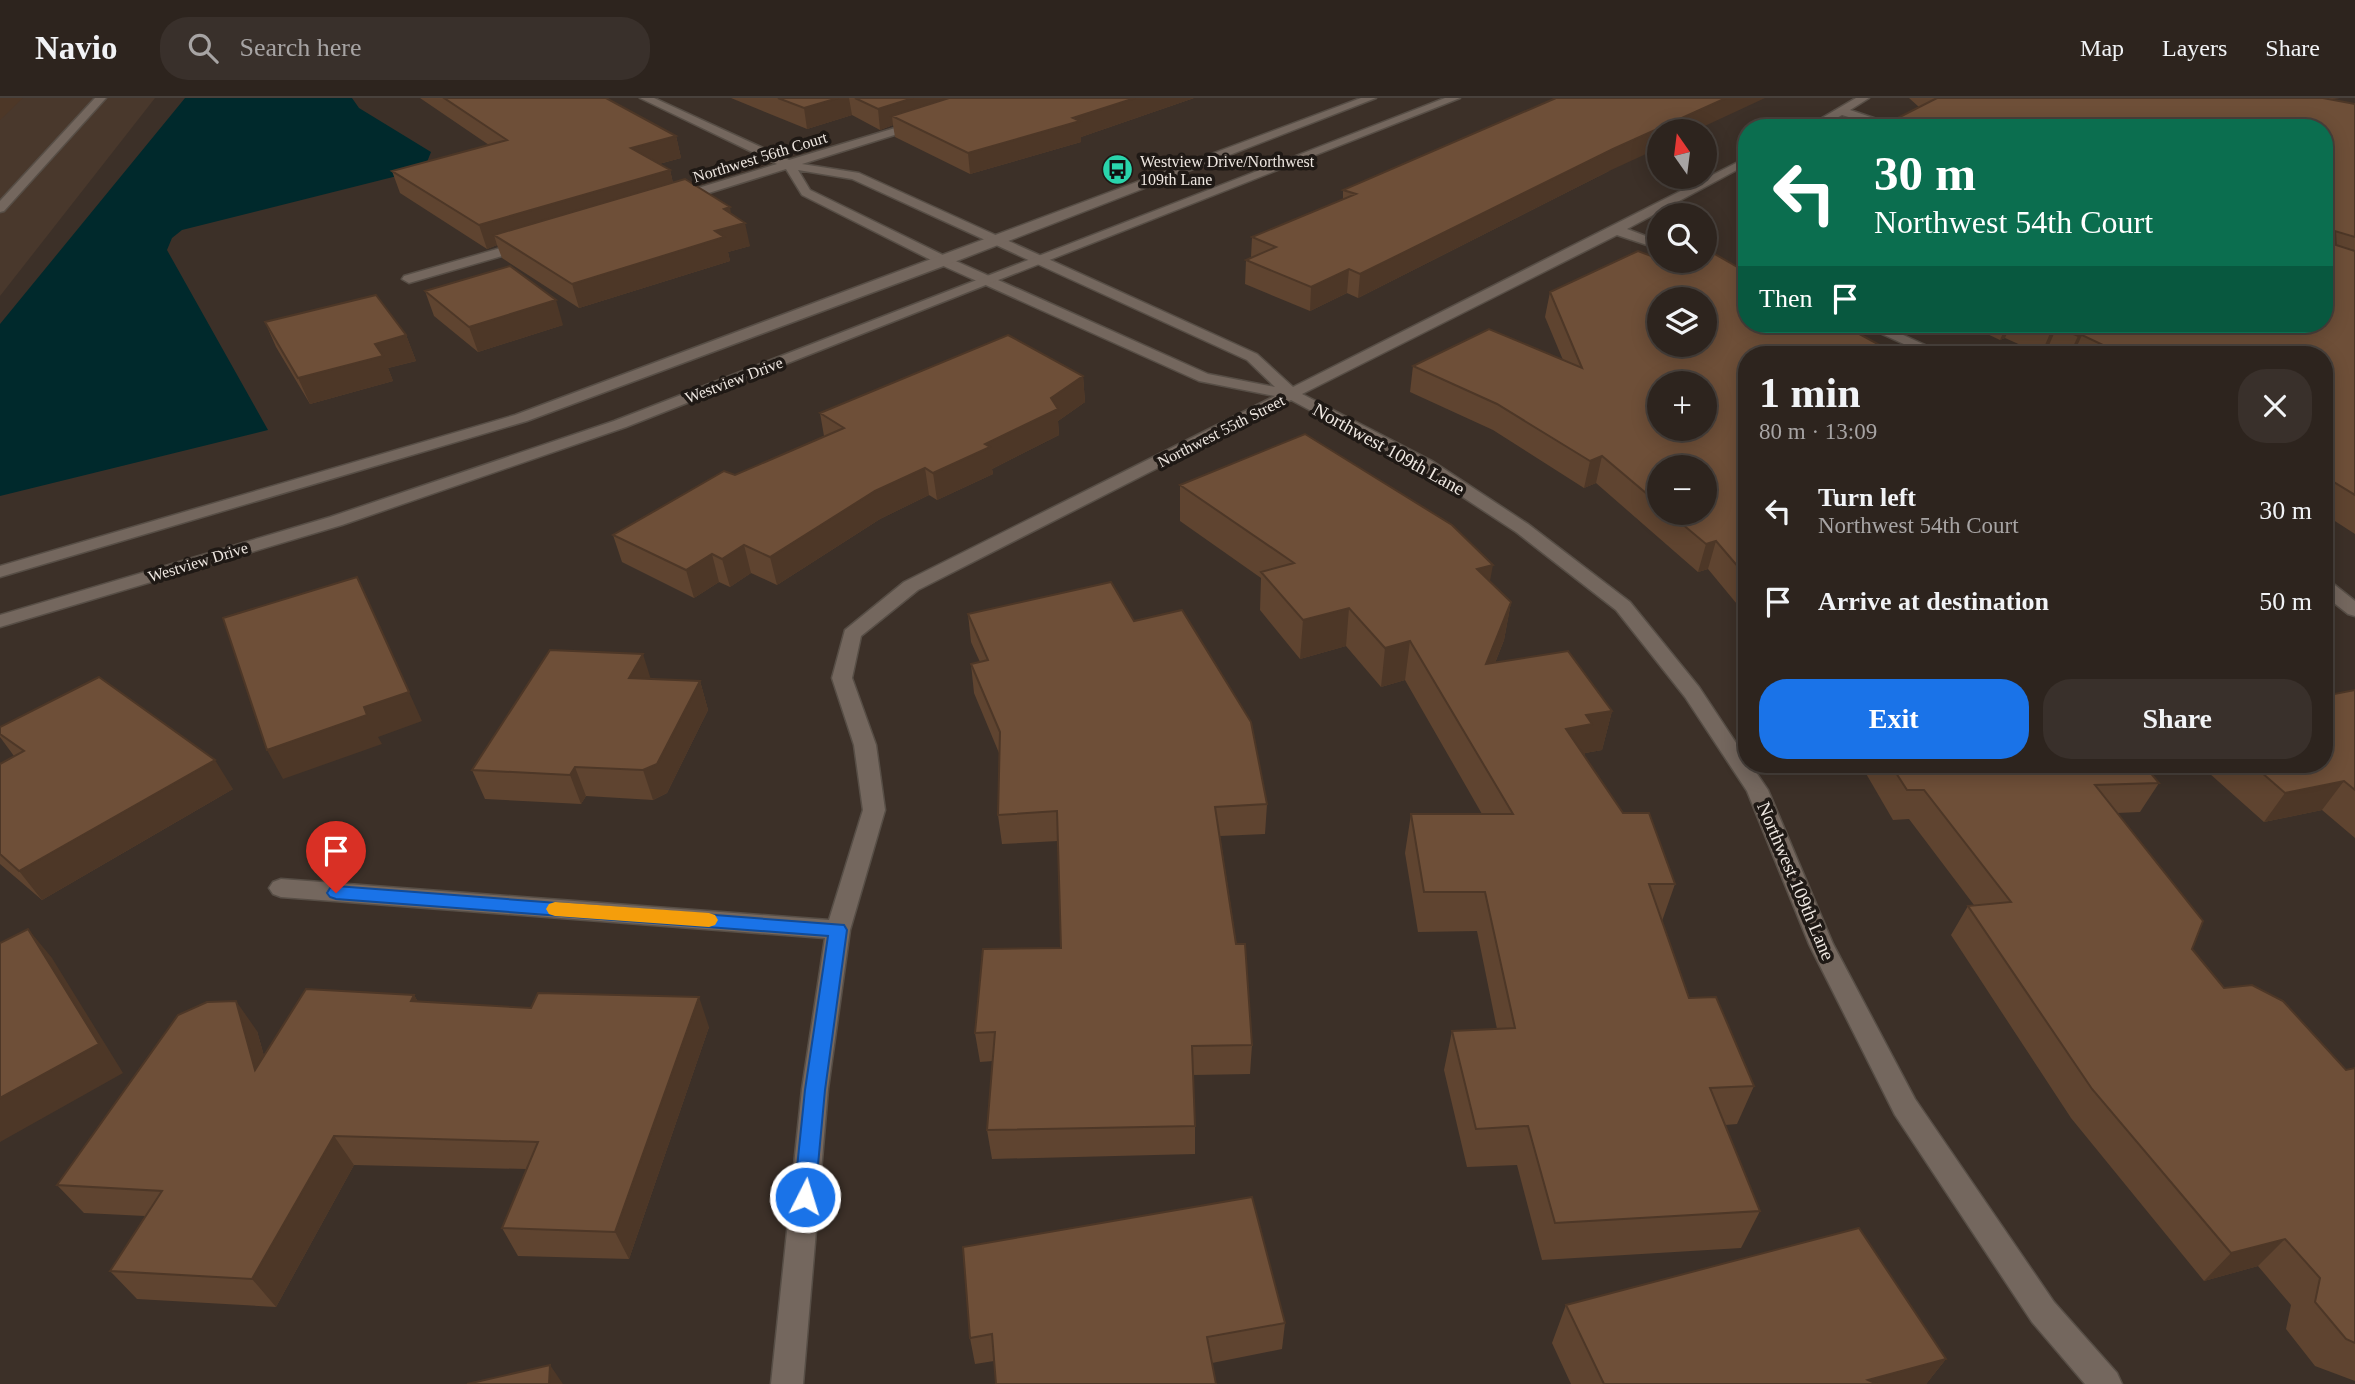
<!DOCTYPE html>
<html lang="en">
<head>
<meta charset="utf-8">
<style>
  :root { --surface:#2d241e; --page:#39302b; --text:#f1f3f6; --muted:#a7a4a4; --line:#48413c; --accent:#1a73e8 }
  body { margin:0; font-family:Georgia,serif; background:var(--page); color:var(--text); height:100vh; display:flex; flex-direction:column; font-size:26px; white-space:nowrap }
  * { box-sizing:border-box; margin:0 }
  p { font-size:23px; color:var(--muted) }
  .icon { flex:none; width:38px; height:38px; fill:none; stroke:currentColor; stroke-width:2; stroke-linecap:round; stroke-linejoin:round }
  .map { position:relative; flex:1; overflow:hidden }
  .sheet { position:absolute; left:1738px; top:248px; width:595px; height:427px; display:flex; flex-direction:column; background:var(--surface); border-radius:28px; box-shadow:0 4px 18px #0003,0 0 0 2px var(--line) }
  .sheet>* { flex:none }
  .hud { position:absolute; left:1738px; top:21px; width:595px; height:214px; border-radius:28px; box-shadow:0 4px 18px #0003,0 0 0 2px var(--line); background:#0b6e4f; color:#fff; overflow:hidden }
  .needle { width:46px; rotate:346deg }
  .controls { position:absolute; left:1647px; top:21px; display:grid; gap:14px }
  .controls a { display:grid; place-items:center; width:70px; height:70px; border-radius:50%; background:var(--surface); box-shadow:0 4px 18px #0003,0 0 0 2px var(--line); font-size:35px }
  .pin { position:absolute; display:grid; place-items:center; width:60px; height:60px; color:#fff; margin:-72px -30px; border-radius:50% 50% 50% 0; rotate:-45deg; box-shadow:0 0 7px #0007 }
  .pin .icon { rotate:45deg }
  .me { position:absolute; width:77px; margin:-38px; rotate:5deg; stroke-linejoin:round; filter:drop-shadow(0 0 5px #0008) }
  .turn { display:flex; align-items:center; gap:24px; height:147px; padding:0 21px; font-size:32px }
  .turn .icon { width:91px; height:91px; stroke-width:2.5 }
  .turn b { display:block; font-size:49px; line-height:60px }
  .then { display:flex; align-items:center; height:66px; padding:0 21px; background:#0003; gap:14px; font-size:26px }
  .round { display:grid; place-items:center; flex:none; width:74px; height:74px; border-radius:28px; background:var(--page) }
  .headline { display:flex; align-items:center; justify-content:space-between; height:119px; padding:0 21px }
  h1 { font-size:42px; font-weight:800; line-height:52px }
  .button { display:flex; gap:14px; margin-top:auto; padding:14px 21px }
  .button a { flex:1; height:80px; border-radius:28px; background:var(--accent); color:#fff; font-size:28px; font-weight:800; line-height:80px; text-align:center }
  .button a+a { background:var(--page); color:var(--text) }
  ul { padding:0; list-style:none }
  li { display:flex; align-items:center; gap:21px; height:91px; padding:0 21px }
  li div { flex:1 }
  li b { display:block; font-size:26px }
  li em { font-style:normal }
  header { display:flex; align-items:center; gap:42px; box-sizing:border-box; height:98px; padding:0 35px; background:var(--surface); border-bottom:2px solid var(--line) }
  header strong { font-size:33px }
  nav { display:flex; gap:38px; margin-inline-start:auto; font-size:24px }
  .search { width:490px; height:63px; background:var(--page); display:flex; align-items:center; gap:18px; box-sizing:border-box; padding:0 24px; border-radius:28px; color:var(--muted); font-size:26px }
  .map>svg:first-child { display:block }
  .built { fill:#49382c }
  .water { fill:#00292c }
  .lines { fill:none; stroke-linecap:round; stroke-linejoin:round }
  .service-casing { stroke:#574e46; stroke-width:3 }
  .minor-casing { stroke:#574e46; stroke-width:3 }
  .tertiary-casing { stroke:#574e46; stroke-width:3 }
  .service { fill:#74675e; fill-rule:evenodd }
  .minor { fill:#74675e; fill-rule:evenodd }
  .tertiary { fill:#74675e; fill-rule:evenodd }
  .wall { fill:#5f4430; fill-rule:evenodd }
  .shaded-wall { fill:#4d3727 }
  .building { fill:#6e4f38; stroke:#4d3727; stroke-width:2; fill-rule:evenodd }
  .route { fill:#1a73e8; stroke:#114b97; stroke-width:2 }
  .slow { fill:#f59e0b }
  .labels { text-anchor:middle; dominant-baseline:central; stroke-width:7; stroke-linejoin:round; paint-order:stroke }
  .far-street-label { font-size:16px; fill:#eee7e1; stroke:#1f1915 }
  .far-poi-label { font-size:16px; fill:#eee7e1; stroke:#1f1915; text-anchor:start }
  .street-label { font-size:19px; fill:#eee7e1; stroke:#1f1915 }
</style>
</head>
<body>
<header>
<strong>Navio</strong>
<div class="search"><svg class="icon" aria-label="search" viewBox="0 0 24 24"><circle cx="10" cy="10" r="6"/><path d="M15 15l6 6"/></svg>Search here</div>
<nav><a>Map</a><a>Layers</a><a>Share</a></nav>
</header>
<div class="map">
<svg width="2355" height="1286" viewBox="0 0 2355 1286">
  <rect width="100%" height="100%" fill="#3c3028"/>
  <path class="built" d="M0 0H155L0 198Z"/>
  <path class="water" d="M185 0H352L359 10 431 54 427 64 409 75 182 132 172 140 167 152 268 332 0 398V226Z"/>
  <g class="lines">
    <defs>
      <path id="service" d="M95 0H106L4 113 0 114V103Z"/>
      <path id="minor" d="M640 0H654L789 62 915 24H923V28L802 66 859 75 1257 256 1293 289 1746 60V67L1627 131 1659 143V151L1617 137 1302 296 1432 363 1528 426 1630 504 1699 589 1746 660V667H1751L1768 692 1833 846 1915 1001 2054 1204 2117 1275 2122 1286H2085L2032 1224 1895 1017 1809 846 1747 693 1685 599 1616 512 1516 434 1420 371 1291 302 918 492 861 538 852 580 876 647 885 712 850 832 828 991 803 1286H771L802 991 825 840 281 799 273 796 269 790 273 784 281 781 829 822 863 712 854 647 832 580 845 532 904 484 1275 298 1199 283 939 166 802 97 786 71 683 103H675V97L777 66ZM798 72 852 81 1247 262 1275 289 1208 276 949 160 810 92Z
        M1856 0H1869L1850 12 1903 30H1885L1842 17 1819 30H1805Z
        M528 142 534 146 533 149 409 185 402 181 404 178Z
        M1860 226H1879L1947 257H1928Z
        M2324 482 2331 484 2355 503V518L2348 516 2324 497Z"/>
      <path id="tertiary" d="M1361 0H1376L949 166 527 323 0 479V468L515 317Z
        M1445 0H1460L626 329 342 427 0 529V517L330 419 614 323Z"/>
    </defs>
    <use href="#service" class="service-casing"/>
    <use href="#minor" class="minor-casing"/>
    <use href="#tertiary" class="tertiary-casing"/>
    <use href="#service" class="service"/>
    <use href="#minor" class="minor"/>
    <use href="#tertiary" class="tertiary"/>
  </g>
  <path class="wall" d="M420 0H606L676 38 681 60 659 66 670 72 673 85 731 116 750 148 728 154 730 163 579 210 502 160 497 147 487 151 400 95 392 73 489 47Z
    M731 0H1194L1081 39V44L970 76 895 39 893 27 880 32 852 17 807 31Z
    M1909 0H2340L2330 1 2355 6V436L2324 416V257H2053L2046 254 2041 256 2005 240 2000 242 1966 226H2324L1919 9Z
    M1609 73 1358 200 1347 195 1310 213 1245 186 1246 162 1251 159 1252 139 1343 101V92Z
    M1746 96V123L1739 119 1745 97Z
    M425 193 563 227 478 254 434 218Z
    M1550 194 1746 257V517L1708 471 1698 474 1596 385 1584 390 1493 332 1410 294 1413 268 1563 262 1545 219ZM1659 369 1704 415H1659Z
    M265 224 406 237 416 263 388 270 393 283 310 306 276 249Z
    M1083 278 1085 304 1058 323 1059 337 992 371 993 376 937 402 929 397 880 421 777 487 751 475 730 489 719 484 694 500 622 464 613 437 735 377 824 338 820 315Z
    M1180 387 1490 483 1511 504 1504 542 1495 565 1612 613 1602 652 1585 655 1584 658 1623 715 1675 786 1662 823 1689 900 1754 988 1737 1026 1725 1027 1760 1113 1741 1150 1542 1162 1517 1067 1467 1069 1444 972 1452 933 1497 931 1477 833 1418 834 1405 755 1411 716H1482L1405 582 1381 589 1346 548 1300 561 1260 512 1261 480 1180 423Z
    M968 516 1134 523 1267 706 1265 736 1220 738 1252 947 1250 976 1193 977 1195 1028V1056L992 1061 987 1032 993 963 980 964 975 935 1061 850 1058 743 1002 746 998 717 999 655 974 595 971 566 980 564 971 544Z
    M650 581 700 583 708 612 667 695 653 702 586 698 581 706 485 701 472 672Z
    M2355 592V740L2322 712 2264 724 2200 667H2324Z
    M0 629 233 691 42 802 0 766V666L14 658 0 639Z
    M1861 667H2144L2159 685 2140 714 2117 715 2192 851 2224 890 2346 972 2355 970V1283L2315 1268 2286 1231 2291 1207 2258 1168 2204 1183 2071 1020 1951 837 1968 808 1974 807 1909 721 1893 722Z
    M414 897 418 904 709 929 629 1161 518 1158 502 1130 526 1071 354 1067 276 1209 137 1201 110 1173 145 1118 84 1115 57 1087 257 933 264 958Z
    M963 1149 1285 1225 1282 1251 1212 1265 994 1263 975 1266 970 1240Z
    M1566 1207 1946 1261 1926 1286H1571L1552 1245Z"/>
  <path class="shaded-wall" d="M0 0H23L0 22Z
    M838 0H849L852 17 807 31 804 10Z
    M913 0H979L892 18 893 27 880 32 878 11Z
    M1135 0H1194L1081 39V44L970 76 968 55Z
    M1726 0H1765L1694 33H1659V50L1609 73 1358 200 1360 176 1613 51Z
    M676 38 681 60 636 72 631 50Z
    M670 72 675 94 494 137 497 147 487 151 479 127Z
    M730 109 733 128 745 125 750 148 728 154 730 163 579 210 572 186 715 133 724 111Z
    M1349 171 1347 195 1310 213 1311 189Z
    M556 202 563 227 478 254 469 229Z
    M2007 226H2011L2005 240 2000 242Z
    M2057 229 2046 254 2041 256 2052 231Z
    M406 237 416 263 388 270 393 283 310 306 298 280 375 246Z
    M2082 237 2073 257H2069L2078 238Z
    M1083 278 1085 304 1058 323 1059 337 992 371 993 376 937 402 933 375 1051 300Z
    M1602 358 1596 385 1584 390 1590 363Z
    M925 370 929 397 880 421 777 487 770 459 875 393Z
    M1716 443 1708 471 1698 474 1706 446Z
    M744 447 751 475 730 489 722 461Z
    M712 456 719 484 694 500 686 472Z
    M1493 467 1486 504 1477 471Z
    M357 479 422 623 378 639 382 646 283 681 267 652 364 609Z
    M1511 504 1504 542 1479 605 1486 566Z
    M1349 510 1346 548 1300 561 1303 522Z
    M1410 543 1405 582 1381 589 1385 550Z
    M643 556 652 585 629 580Z
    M700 583 708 612 667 695 653 702 643 672Z
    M1612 613 1602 652 1585 655 1582 665 1566 631 1586 617Z
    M215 662 233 691 42 802 19 773Z
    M575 669 586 698 581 706 570 677Z
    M2344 683 2322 712 2264 724 2285 695Z
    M28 831 52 860 123 975 0 1044V1000Z
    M414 897 431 926 411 903Z
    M699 899 709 929 629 1161 615 1134Z
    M236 903 257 933 276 1001 255 972Z
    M334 1038 354 1067 276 1209 252 1181Z
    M2285 1141 2258 1168 2204 1183 2231 1155Z
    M1946 1261 1926 1286H1866L1868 1282Z
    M550 1267 563 1286H549Z"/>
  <path class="building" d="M444 0H606L676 38 631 50 670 72 479 127 392 73 507 42Z
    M778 0H838L804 10Z
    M855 0H913L878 11Z
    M949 0H1135L1073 20 1080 23 968 55 892 18Z
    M1556 0H1726L1613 51 1360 176 1349 171 1311 189 1246 162 1276 149 1252 139 1356 96 1343 92Z
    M1937 0H2323L2355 6V139L2335 133 2336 147 2355 153V397L2324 378V257H2124L2082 237 2078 238 2057 229 2052 231 2039 226H2324V30H1878Z
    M685 81 730 109 724 111 745 125 715 133 724 139 572 186 494 137Z
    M1706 151 1746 174V226H1841L1898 257H1746V478L1716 443 1706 446 1669 415H1704V369H1659V406L1602 358 1590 363 1497 306 1413 268 1489 231 1582 270 1550 194 1638 153 1659 161V163H1665L1677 167 1685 163H1704V152ZM1659 201H1704V247H1659ZM1659 285H1704V331H1659Z
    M510 168 556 202 469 229 425 193Z
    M376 197 406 237 375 246 383 258 298 280 265 224Z
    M1008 237 1083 278 1051 300 1058 311 985 346 990 349 933 375 925 370 875 393 770 459 744 447 722 461 712 456 686 472 613 437 724 373 735 377 844 330 820 315Z
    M1305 336 1452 427 1493 467 1477 471 1511 504 1486 566 1568 553 1612 613 1586 617 1592 626 1566 631 1623 715H1649L1675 786H1649L1689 900 1716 899 1754 988 1710 990 1760 1113 1555 1125 1528 1028 1476 1031 1452 933 1515 930 1485 794H1424L1411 716H1513L1410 543 1385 550 1349 510 1303 522 1261 474 1294 465 1180 387Z
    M357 479 409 594 364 609 367 617 267 652 223 520Z
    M1111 484 1134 523 1182 512 1251 624 1267 706 1215 709 1236 846H1245L1252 947 1192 948 1195 1028 987 1032 995 934 975 935 983 851 1061 850 1057 713 998 717 1000 634 971 566 988 562 968 516Z
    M550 552 643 556 629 580 700 583 657 666 643 672 575 669 570 677 472 672Z
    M99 579 215 662 19 773 0 756V666L24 653 0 636V629Z
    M2355 592V692L2344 683 2285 695 2253 667H2324V598Z
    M1891 667H2144L2159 685 2095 687 2203 823 2192 851 2224 890 2252 887 2283 903 2346 972 2355 970V1245L2346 1241 2315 1204 2320 1180 2285 1141 2231 1155 2092 991 1968 808 2011 804 1924 692H1907Z
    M28 831 99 946 0 1000V845Z
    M306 891 414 897 411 903 531 910 538 895 699 899 615 1134 502 1130 538 1044 334 1038 252 1181 110 1173 162 1093 57 1087 178 917 207 904 236 903 255 972Z
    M1252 1099 1285 1225 1207 1239 1216 1286H996L992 1236 970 1240 963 1149Z
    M1859 1130 1946 1261 1868 1282 1877 1286H1604L1566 1207Z
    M550 1267 549 1286H467Z"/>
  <path class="route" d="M336 788 844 827 847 832 825 992 815 1099 812 1106 805 1108 797 1106 794 1099 805 992 828 838 336 801 330 799 327 795 330 790Z"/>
  <path class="slow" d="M555 804 709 815 715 817 718 822 715 827 709 829 555 818 549 816 546 811 549 806Z"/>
  <defs>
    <symbol id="bus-disc" viewBox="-11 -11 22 22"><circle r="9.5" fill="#2ad5ac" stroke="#1f1915"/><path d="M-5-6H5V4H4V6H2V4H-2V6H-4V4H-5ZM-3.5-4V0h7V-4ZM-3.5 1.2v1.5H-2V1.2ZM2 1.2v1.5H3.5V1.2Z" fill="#111"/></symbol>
  </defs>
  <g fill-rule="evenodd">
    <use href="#bus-disc" x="1100" y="54" width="35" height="35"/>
  </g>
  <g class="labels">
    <g class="far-street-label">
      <text transform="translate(760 59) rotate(-17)">Northwest 56th Court</text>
      <text transform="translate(734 282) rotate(-21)">Westview Drive</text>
      <text transform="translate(1221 333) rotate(-27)">Northwest 55th Street</text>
      <text transform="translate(198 464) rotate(-17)">Westview Drive</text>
    </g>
    <g class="far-poi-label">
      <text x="1140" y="63">Westview Drive/Northwest<tspan x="1140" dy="18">109th Lane</tspan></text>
    </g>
    <g class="street-label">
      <text transform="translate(1389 351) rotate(29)">Northwest 109th Lane</text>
      <text transform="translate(1796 783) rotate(67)">Northwest 109th Lane</text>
    </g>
  </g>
</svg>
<div class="controls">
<a><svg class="needle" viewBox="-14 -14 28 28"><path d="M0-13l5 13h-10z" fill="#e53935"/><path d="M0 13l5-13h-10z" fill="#a7a4a4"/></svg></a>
<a><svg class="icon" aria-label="search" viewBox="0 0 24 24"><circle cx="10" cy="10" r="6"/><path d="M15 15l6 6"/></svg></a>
<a><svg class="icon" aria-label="layers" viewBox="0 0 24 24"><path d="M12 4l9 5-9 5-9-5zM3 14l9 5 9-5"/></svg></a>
<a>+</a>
<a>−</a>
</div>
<div class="pin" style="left:336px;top:795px;background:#d93025"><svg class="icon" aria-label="arrive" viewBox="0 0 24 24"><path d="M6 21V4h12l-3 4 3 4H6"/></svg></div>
<svg class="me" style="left:805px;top:1099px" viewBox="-20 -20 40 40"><circle r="17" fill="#1a73e8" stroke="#fff" stroke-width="3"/><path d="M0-11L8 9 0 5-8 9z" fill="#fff"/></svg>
<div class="hud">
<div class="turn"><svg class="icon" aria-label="left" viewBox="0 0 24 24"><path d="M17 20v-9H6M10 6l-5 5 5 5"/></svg><div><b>30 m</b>Northwest 54th Court</div></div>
<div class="then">Then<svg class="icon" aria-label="arrive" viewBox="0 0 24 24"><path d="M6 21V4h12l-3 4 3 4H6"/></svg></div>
</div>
<section class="sheet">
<div class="headline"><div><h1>1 min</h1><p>80 m · 13:09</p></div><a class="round"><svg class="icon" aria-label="close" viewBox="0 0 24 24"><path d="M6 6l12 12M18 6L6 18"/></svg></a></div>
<ul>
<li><svg class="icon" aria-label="left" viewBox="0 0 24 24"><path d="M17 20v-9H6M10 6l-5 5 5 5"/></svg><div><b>Turn left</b><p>Northwest 54th Court</p></div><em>30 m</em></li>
<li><svg class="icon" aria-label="arrive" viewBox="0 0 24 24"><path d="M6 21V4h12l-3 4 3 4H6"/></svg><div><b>Arrive at destination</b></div><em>50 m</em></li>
</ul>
<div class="button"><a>Exit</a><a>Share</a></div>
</section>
</div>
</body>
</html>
